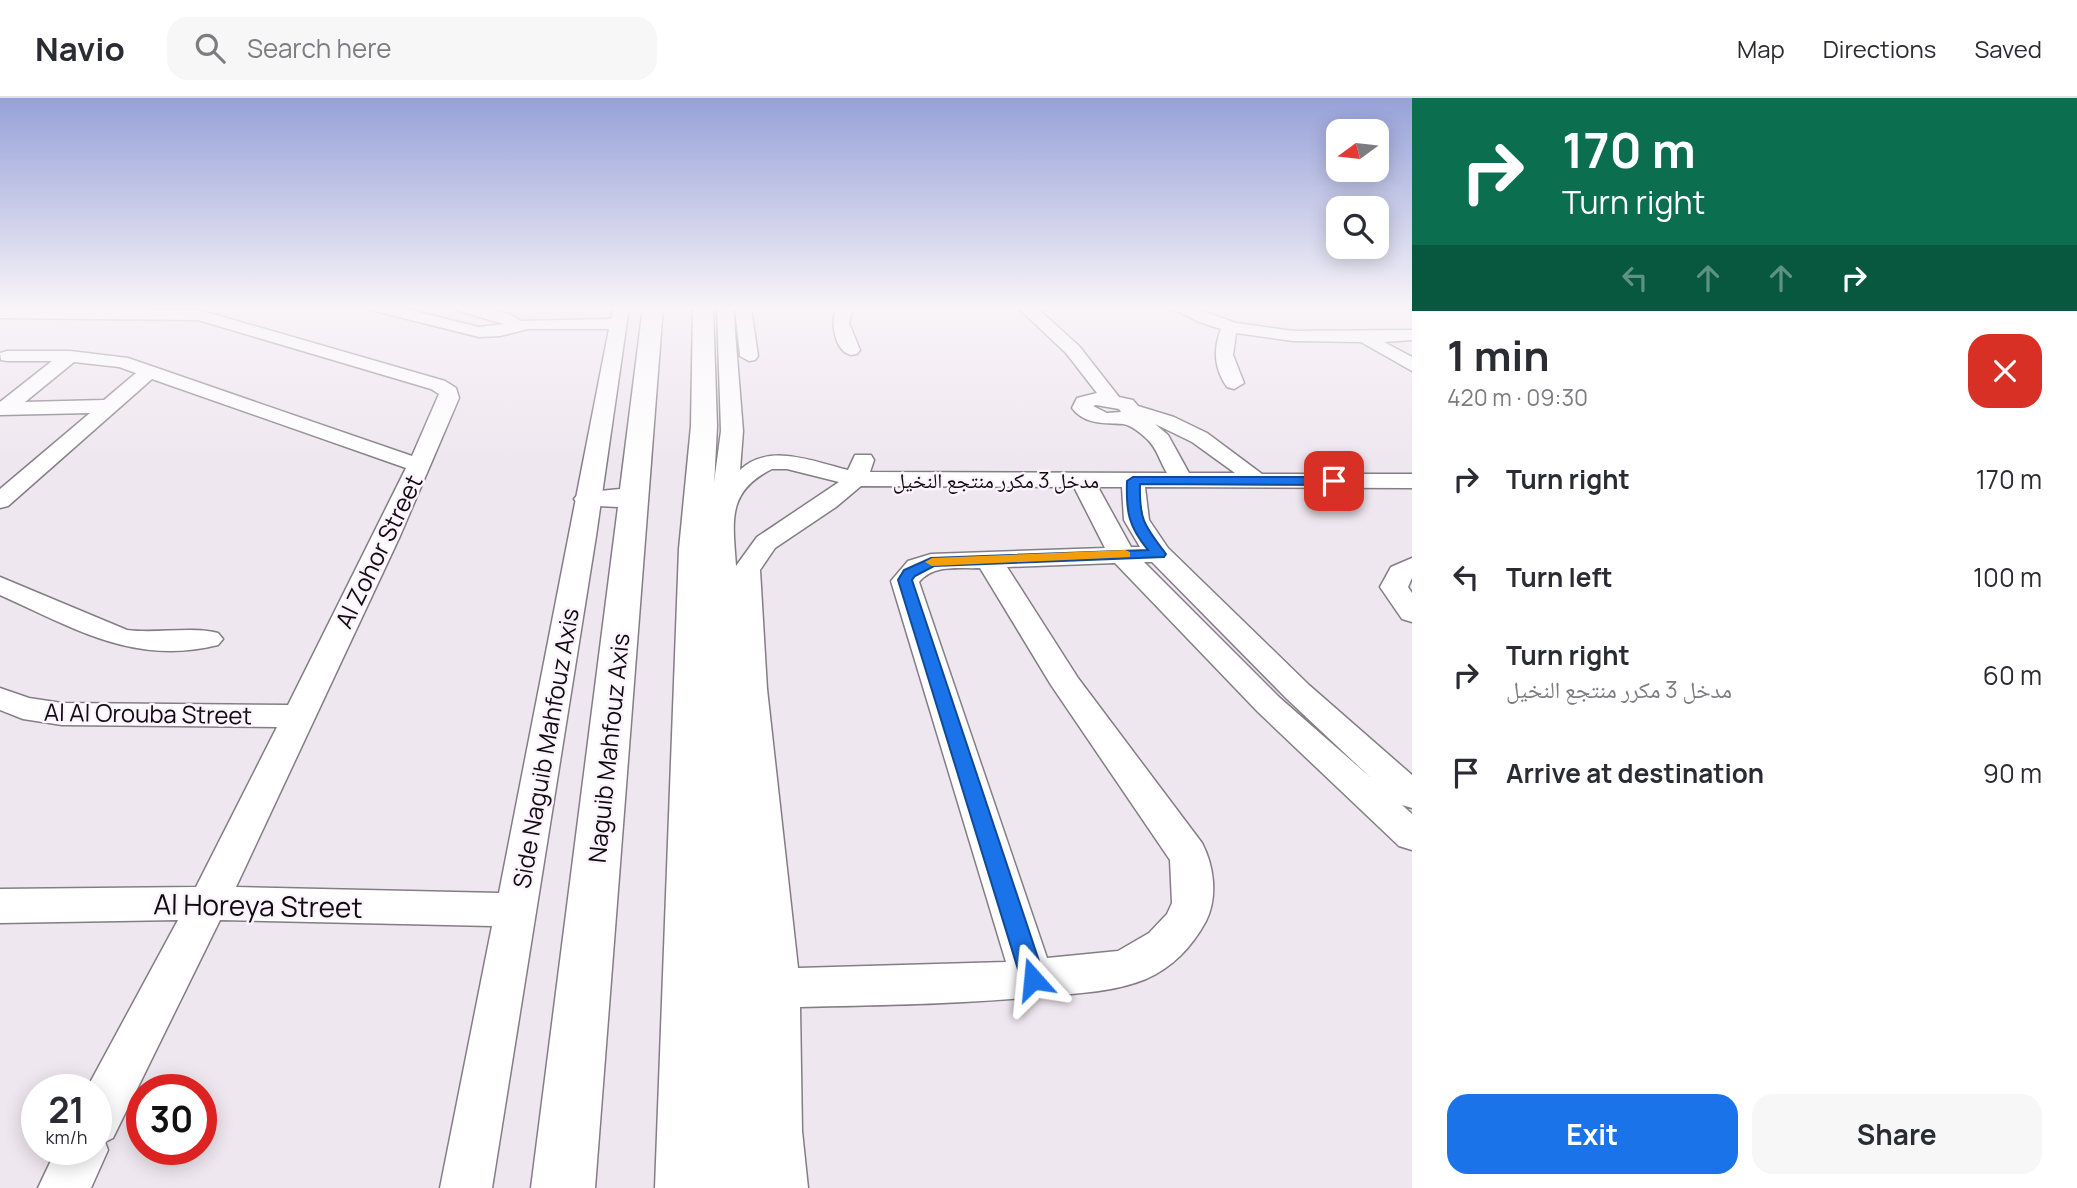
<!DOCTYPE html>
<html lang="en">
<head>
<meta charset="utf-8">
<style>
  :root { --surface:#fff; --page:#f7f7f7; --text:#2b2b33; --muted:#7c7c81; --line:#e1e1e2; --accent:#1a73e8 }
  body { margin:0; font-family:Manrope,"Noto Naskh Arabic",sans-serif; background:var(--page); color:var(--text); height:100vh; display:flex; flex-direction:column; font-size:26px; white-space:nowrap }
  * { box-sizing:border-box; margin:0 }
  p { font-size:23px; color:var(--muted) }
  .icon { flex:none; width:38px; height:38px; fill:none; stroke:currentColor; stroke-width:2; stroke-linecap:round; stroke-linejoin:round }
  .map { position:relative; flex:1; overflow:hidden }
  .sheet { display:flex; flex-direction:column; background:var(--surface); width:665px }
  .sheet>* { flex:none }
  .banner { background:#0b6e4f; color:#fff; overflow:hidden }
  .needle { width:46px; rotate:255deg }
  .fabs { position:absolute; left:1326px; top:21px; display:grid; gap:14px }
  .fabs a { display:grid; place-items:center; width:63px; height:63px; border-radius:14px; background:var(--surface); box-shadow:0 4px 18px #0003; font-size:35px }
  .speed { position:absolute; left:21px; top:976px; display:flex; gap:14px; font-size:35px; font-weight:700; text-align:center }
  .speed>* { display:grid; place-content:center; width:91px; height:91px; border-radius:50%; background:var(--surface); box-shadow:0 4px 18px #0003; line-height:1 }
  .speed small { font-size:18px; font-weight:400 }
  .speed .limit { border:10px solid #d22; background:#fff; color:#111 }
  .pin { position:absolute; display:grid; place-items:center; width:60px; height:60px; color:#fff; margin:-30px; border-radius:14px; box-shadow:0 4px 10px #0006 }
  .me { position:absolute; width:77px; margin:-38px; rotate:342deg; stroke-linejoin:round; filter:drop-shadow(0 0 5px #0008) }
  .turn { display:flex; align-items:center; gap:24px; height:147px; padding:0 35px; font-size:32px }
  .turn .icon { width:91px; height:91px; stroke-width:2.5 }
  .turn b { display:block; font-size:49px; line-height:60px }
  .lanes { display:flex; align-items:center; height:66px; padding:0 35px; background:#0003; justify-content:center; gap:35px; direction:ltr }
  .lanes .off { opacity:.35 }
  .round { display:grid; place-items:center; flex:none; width:74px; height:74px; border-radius:21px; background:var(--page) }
  .head { display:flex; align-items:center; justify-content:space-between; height:119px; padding:0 35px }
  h1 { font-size:42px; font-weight:700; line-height:52px }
  .cta { display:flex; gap:14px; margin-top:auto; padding:14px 35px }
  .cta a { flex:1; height:80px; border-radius:21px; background:var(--accent); color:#fff; font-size:28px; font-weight:700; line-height:80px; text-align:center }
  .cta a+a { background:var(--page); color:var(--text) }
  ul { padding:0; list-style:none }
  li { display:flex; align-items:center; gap:21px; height:98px; padding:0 35px }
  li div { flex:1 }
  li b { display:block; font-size:26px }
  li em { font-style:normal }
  header { display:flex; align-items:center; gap:42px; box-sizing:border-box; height:98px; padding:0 35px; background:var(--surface); border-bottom:2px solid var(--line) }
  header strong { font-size:33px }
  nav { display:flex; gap:38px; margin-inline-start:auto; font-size:24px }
  .search { width:490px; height:63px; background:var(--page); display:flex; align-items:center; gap:18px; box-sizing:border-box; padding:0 24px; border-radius:21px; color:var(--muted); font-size:26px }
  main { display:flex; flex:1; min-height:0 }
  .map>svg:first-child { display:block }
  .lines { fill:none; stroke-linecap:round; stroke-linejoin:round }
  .minor-casing { stroke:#847d85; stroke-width:3 }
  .major-casing { stroke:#847d85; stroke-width:3 }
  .minor { fill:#fff; fill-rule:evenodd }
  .major { fill:#fff; fill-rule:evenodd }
  .route { fill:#1a73e8; stroke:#114b97; stroke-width:2 }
  .slow { fill:#f59e0b }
  .labels { text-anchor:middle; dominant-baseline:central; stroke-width:5; stroke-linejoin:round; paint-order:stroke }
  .far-street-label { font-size:21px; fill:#0f0c0f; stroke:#fcf4fd }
  .street-label { font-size:24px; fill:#0f0c0f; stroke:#fcf4fd }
  .near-street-label { font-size:28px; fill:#0f0c0f; stroke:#fcf4fd }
</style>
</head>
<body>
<header>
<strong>Navio</strong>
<div class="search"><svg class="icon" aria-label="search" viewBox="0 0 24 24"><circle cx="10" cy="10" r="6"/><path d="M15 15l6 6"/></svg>Search here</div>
<nav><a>Map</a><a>Directions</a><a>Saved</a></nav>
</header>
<main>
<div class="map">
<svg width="1412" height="1090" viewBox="0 0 1412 1090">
  <rect width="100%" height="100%" fill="#efe7ef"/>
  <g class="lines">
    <defs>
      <path id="minor" d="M369 209H398L479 229 504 226 456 212 454 209C475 209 504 209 520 223L611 221 613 209H629L596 438 492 1090H440L492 828 220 822 113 1040 105 1044 108 1052 91 1090H38L56 1052H96V992H86L178 822 0 825V791L196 789 277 629 62 627 23 621 0 612V590L29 600 62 605 288 607 406 370 152 281 8 408 0 410V391L90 315 0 317V304L52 263H7L1 262 0 255 7 253H70L128 260 412 358 439 296 431 291 198 222 0 220V210L199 212 445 283 456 290 459 300 400 438 236 789 499 795 609 231H528L500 238 479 239 371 212ZM74 264 119 269 136 275 104 302 25 304Z
        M717 209H733L743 333 740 372C769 344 814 364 848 372L855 357H871L874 362 870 374 1167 375C1160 364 1157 350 1147 341 1142 336 1131 327 1123 326 1105 325 1085 327 1072 310L1077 300 1097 295 1066 255 1017 209H1036L1079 248 1119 299 1133 302 1138 308 1174 319 1207 335 1262 376H1412V390L1145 389 1149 422 1168 450 1309 587 1412 677V710L1402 707 1412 716V752L1399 748 1258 614 1115 465 1007 469 1078 580 1202 745C1214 768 1218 799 1206 823 1192 849 1173 869 1146 881 1114 894 1080 895 1046 898 965 906 882 907 800 909L802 1033 808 1090H713L714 784 709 421 721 333ZM1096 307 1119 311 1121 314 1107 315 1093 308ZM1155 326 1192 344 1235 375H1189L1168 337ZM772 371H787L839 384 757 439 736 468C733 423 726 394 772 371ZM861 388 1074 389 1105 450 931 456 908 463 891 483 1006 864 798 870 767 591 760 472 775 450 836 409ZM1098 389H1122L1124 422 1140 449H1131ZM1144 464H1152L1287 601 1370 679 1280 600ZM980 470 1051 587 1170 762 1172 805 1167 816 1149 835 1118 853 1047 860 919 484C934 466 959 471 980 470Z
        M735 209 751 210 758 258 755 262 749 263 740 258Z
        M837 209H853L849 225 860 252 857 256 851 257C834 253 830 223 837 209Z
        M1170 209H1192L1236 225 1293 233 1412 232V242L1384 244 1412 259V273L1361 244 1293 243 1236 235 1233 257 1244 285 1234 291 1227 289C1214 270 1213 252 1221 231L1199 224Z
        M1412 460V480L1408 489 1412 495V524L1402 521 1380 489 1391 469Z
        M0 479 127 532C157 536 190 528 218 535L223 541 218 547C134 568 74 530 0 497Z"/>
      <path id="major" d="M643 209H663L595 1090H531L618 409 579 407 574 401 579 395 620 391Z
        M693 209H713L717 328 711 451 719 1090H655L679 451 691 328Z"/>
    </defs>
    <use href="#minor" class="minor-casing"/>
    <use href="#major" class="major-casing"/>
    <use href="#minor" class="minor"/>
    <use href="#major" class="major"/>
  </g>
  <linearGradient id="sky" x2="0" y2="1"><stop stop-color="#96a1d8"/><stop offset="0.58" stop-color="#f8f4f8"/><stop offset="1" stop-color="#f8f4f8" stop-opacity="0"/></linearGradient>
  <rect width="1412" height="362" fill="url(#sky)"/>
  <path class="route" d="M1133 379H1334L1340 383 1334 387 1140 386C1139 423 1145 428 1166 456L1164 459 934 468 915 478 912 482 1045 881 1041 889 1033 892 1025 889 1021 881 898 482 904 472 931 460 1148 452C1128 428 1126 413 1127 383Z"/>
  <path class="slow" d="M1125 452 1130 454V459L932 468 925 464 932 460Z"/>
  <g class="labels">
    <g class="far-street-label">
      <text x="996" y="382">مدخل 3 مكرر منتجع النخيل</text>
    </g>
    <g class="street-label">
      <text transform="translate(378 453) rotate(-64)">Al Zohor Street</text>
      <text transform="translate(148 615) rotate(1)">Al Al Orouba Street</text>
      <text transform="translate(545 650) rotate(-80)">Side Naguib Mahfouz Axis</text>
      <text transform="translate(608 650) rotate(-84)">Naguib Mahfouz Axis</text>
    </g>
    <g class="near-street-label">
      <text transform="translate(258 807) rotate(1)">Al Horeya Street</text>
    </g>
  </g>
</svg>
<div class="fabs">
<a><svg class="needle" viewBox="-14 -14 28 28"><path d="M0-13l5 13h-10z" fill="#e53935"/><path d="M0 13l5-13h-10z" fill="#7c7c81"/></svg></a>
<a><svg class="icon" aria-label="search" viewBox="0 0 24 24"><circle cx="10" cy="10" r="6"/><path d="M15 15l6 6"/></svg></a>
</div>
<div class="speed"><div>21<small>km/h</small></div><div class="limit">30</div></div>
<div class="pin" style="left:1334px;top:383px;background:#d93025"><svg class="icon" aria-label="arrive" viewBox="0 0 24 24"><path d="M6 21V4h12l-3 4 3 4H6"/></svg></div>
<svg class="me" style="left:1033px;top:881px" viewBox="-20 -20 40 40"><path d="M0-17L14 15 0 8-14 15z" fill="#1a73e8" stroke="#fff" stroke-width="4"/></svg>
</div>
<section class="sheet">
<div class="banner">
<div class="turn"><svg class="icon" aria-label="right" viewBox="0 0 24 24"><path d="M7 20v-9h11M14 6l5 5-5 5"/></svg><div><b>170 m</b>Turn right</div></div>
<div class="lanes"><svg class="icon off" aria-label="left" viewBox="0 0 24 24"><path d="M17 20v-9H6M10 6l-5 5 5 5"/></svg><svg class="icon off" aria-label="ahead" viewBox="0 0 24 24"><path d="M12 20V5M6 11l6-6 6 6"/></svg><svg class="icon off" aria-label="ahead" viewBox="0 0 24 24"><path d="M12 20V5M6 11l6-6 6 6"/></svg><svg class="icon" aria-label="right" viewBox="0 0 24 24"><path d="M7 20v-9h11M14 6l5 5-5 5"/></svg></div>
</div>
<div class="head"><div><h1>1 min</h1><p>420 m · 09:30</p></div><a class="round" style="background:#d93025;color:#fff"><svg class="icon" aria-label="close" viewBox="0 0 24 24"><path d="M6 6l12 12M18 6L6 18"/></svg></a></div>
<ul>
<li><svg class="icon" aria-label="right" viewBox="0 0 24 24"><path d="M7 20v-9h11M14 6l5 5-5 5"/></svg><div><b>Turn right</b></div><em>170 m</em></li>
<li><svg class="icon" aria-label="left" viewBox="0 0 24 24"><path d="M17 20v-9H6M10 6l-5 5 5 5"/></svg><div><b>Turn left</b></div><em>100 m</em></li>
<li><svg class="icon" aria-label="right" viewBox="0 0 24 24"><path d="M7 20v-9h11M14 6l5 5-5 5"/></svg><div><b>Turn right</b><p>مدخل 3 مكرر منتجع النخيل</p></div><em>60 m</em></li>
<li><svg class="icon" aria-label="arrive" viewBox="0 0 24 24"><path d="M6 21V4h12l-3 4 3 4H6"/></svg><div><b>Arrive at destination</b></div><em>90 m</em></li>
</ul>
<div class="cta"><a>Exit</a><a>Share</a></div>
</section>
</main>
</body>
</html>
